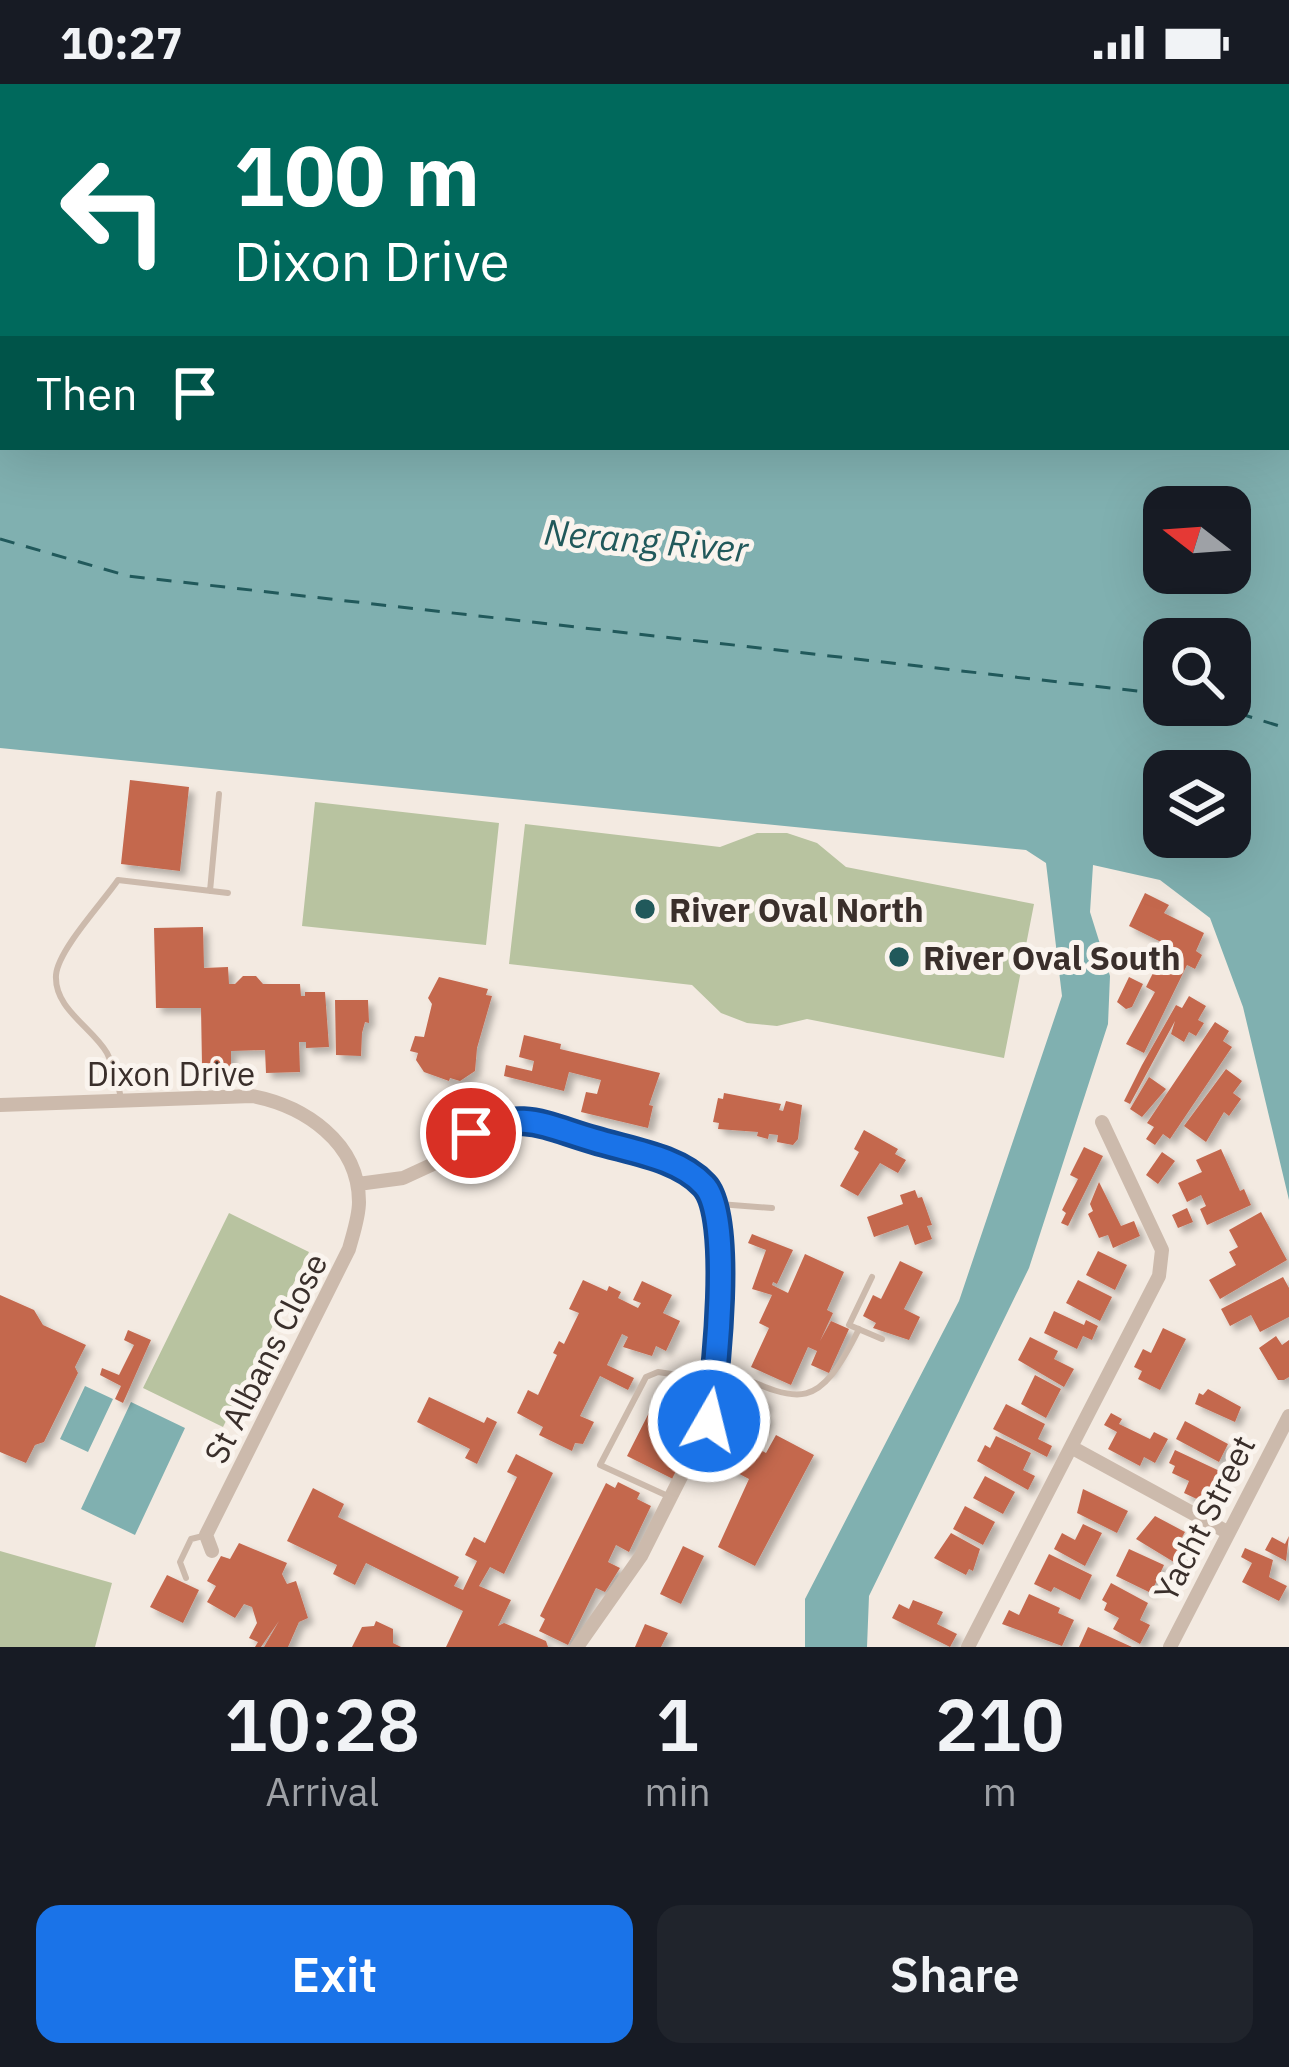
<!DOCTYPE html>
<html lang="en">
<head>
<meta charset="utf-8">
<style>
  :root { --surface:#171b24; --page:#20242c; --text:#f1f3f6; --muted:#9ea1a6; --accent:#1a73e8 }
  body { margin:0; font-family:"IBM Plex Sans",sans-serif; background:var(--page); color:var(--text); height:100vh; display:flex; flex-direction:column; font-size:45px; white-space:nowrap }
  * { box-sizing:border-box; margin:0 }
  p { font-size:39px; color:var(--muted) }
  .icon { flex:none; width:66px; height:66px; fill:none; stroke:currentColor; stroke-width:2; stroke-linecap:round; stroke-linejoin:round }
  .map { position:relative; height:1563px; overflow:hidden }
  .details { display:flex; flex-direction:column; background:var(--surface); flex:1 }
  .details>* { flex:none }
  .banner { position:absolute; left:0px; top:0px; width:1290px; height:366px; box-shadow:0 12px 48px #0002; background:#00695c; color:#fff; overflow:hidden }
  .needle { width:78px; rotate:287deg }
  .controls { position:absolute; left:1143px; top:402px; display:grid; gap:24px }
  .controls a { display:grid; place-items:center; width:108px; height:108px; border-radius:24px; background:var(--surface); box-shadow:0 12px 48px #0002; font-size:60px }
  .pin { position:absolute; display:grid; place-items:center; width:102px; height:102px; color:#fff; margin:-51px; border:6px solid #fff; border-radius:50%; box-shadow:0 3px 12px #0007 }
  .me { position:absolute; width:132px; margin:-66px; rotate:8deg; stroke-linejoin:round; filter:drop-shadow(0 0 9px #0008) }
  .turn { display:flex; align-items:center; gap:42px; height:252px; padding:0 36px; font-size:54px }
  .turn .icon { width:156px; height:156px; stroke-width:2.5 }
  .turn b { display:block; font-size:84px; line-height:102px }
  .then { display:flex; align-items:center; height:114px; padding:0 36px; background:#0003; gap:24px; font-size:45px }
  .eta { display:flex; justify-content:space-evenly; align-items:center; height:204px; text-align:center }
  .eta b { font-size:72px; font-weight:600; line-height:84px }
  .cta { display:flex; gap:24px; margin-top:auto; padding:24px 36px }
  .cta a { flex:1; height:138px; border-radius:24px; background:var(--accent); color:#fff; font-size:48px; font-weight:600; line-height:138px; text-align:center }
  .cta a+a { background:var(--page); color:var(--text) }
  .status { display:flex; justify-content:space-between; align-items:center; height:84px; padding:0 60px; background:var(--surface); direction:ltr }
  .status svg { height:33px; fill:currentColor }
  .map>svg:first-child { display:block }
  .green { fill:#b8c3a0 }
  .water { fill:#80b0b0; fill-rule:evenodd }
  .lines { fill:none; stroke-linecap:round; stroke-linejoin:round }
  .ferry { stroke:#21595b; stroke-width:3; stroke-dasharray:15 12; stroke-linecap:butt }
  .building { fill:#c4674e; filter:url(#shadow) }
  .service { stroke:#ccbaac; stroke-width:6 }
  .minor { stroke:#ccbaac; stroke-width:14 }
  .route-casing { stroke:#114b97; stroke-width:30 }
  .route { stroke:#1a73e8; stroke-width:21 }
  .poi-dot { fill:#21595b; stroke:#faf4ee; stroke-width:4.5 }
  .labels { text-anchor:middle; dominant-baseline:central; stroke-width:10; stroke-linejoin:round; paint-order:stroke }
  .poi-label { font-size:33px; font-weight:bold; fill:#3a2f2b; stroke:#faf4ee; text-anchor:start }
  .street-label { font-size:33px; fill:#3a2f2b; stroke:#faf4ee }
  .water-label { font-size:36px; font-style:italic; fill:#21595b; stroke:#faf4ee }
</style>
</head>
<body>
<div class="status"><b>10:27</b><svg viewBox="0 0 49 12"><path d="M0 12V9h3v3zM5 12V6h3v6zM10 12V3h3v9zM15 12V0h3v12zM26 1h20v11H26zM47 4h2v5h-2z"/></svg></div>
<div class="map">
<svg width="1289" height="1563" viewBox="0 0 1289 1563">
  <defs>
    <filter id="shadow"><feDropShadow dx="5.5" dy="5.5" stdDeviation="3" flood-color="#0004"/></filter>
  </defs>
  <rect width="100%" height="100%" fill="#f3eae1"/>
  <path class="green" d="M315 718 499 739 486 861 302 842Z
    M525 740 720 763 757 749H787L817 759 846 783 1034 820 1004 974 807 935 777 942 747 939 721 929 692 901 509 880Z
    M229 1129 309 1168 223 1343 143 1304Z
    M0 1467 112 1499 95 1563H0Z"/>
  <path class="water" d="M243 0H1289V50L1287 3Z
    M0 176 3 363H1287L1289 282V1116L1243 923 1210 834 1160 796 1093 781 1090 828 1110 892 1108 940 1029 1184 869 1512 867 1563H805V1515L959 1217 1062 912 1046 779 1026 766 0 664ZM1164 423H1230V489H1164ZM1164 555H1230V621H1164ZM1164 687H1230V753H1164Z
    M85 1302 113 1315 88 1368 60 1355Z
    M131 1318 185 1344 135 1451 81 1425Z"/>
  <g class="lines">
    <path class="ferry" d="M0 455 128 492 1164 610
      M1212 621 1289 645"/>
  </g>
  <path class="building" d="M130 696 189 703 180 787 121 780Z
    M1145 809 1169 821 1164 829 1204 849 1196 867 1202 871 1195 885 1187 881 1144 969 1126 960 1155 908 1146 903 1167 861 1129 842Z
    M203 843 204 884 228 883 229 900H235L243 892H256L263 900H300L301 912H305V908H325L329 963 306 964V958H299L300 988 266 989 265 966 231 967V982L202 981 201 924H156L154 844Z
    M439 893 488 905 486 911 492 912 477 964 475 987 460 997 450 994 449 997 424 988 416 976 418 969 410 967 415 952 424 953 432 920 428 914Z
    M1129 893 1143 900 1132 923 1126 925 1117 918Z
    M1189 912 1206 922 1198 936 1204 939 1196 952 1189 948 1184 958 1171 950 1175 937 1130 1020 1124 1017 1142 981 1176 921 1182 924Z
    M335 916H368L369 939 365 938 362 949 361 972 336 971Z
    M1215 938 1229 947 1223 957 1232 963 1170 1055 1163 1050 1155 1061 1146 1055 1154 1043 1147 1039Z
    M524 951 561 960 560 965 660 989 649 1021 653 1022 648 1044 581 1028 586 1008 597 1010 601 996 569 988 564 1007 504 992 506 981 532 987 534 977 519 973Z
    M1226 985 1242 997 1233 1009 1241 1015 1229 1032 1224 1028 1206 1058 1184 1042Z
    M1149 993 1166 1005 1142 1033 1130 1025Z
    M724 1009 781 1020 779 1026 783 1027 786 1017 802 1021 798 1055 793 1061 777 1058 778 1051 769 1050 768 1055 757 1052 758 1048 718 1045 719 1039 713 1038 718 1014 723 1015Z
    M864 1046 898 1065 895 1070 906 1076 898 1089 880 1079 858 1112 840 1102 859 1068 854 1065Z
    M1084 1063 1103 1072 1068 1142 1061 1139 1066 1129 1062 1126 1078 1095 1070 1091Z
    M1221 1065 1240 1107 1244 1105 1251 1121 1207 1141 1200 1125 1206 1122 1201 1111 1187 1118 1178 1099 1202 1088 1196 1076Z
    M1162 1068 1175 1077 1158 1100 1146 1091Z
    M1099 1098 1121 1142 1134 1137 1140 1152 1113 1164 1108 1151 1099 1154 1088 1130 1093 1127 1090 1120Z
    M915 1106 918 1114 922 1113 932 1141 927 1142 932 1155 915 1161 908 1141 874 1153 867 1133 903 1120 900 1111Z
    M1187 1124 1193 1138 1178 1144 1172 1131Z
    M1261 1128 1287 1176 1220 1215 1209 1196 1236 1181 1229 1168 1238 1163 1229 1146Z
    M752 1150 793 1166 777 1200 773 1198 772 1201 788 1209 805 1170 844 1188 827 1226 833 1229 820 1257 831 1237 849 1245 829 1289 811 1281 817 1267 808 1263 791 1301 751 1283 769 1244 759 1239 772 1211 752 1205 766 1166 748 1159Z
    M1098 1167 1127 1181 1115 1206 1086 1191Z
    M900 1177 923 1188 904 1225 920 1233 909 1256 873 1244 876 1239 863 1232 873 1211 881 1215Z
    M1283 1193 1289 1204V1233L1260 1248 1251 1231 1230 1242 1221 1225Z
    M583 1196 607 1207 609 1202 621 1208 618 1214 638 1224 641 1219 633 1216 642 1197 672 1211 663 1229 680 1237 666 1267 656 1262 652 1272 623 1263 628 1253 622 1250 607 1281 634 1294 628 1306 600 1292 580 1332 594 1338 583 1360 575 1359 572 1367 539 1351 543 1343 517 1329 528 1306 538 1311 557 1271 553 1269 559 1257 564 1260 579 1229 569 1225Z
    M1078 1196 1112 1213 1100 1237 1066 1219Z
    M0 1211 34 1226 43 1241 86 1261 75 1283 78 1289 44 1358 35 1361 26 1379 0 1368Z
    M1054 1227 1084 1241 1086 1236 1098 1242 1092 1256 1083 1252 1077 1265 1044 1249Z
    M1163 1244 1186 1255 1160 1306 1138 1295 1142 1287 1134 1283 1143 1265 1151 1269Z
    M128 1246 151 1256 123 1319 115 1315 121 1302 100 1291 102 1284 119 1291 134 1261 124 1256Z
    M1276 1252 1282 1261 1289 1256V1293L1284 1296H1278L1259 1264Z
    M1030 1253 1058 1267 1054 1275 1074 1285 1064 1303 1018 1276Z
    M1035 1291 1061 1305 1046 1334 1021 1320Z
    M1208 1305 1241 1323 1235 1338 1195 1320 1199 1309 1203 1311Z
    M429 1313 484 1339 487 1333 497 1338 477 1380 465 1374 470 1365 417 1338Z
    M758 1313 767 1318 762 1329 768 1333 753 1362 766 1369 776 1351 814 1371 755 1482 718 1463 749 1395 715 1377 748 1315 756 1318Z
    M654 1319 701 1343 675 1396 627 1372Z
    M1006 1320 1045 1340 1038 1355 1052 1362 1047 1373 993 1345Z
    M1111 1329 1122 1335 1119 1340 1150 1355 1154 1348 1168 1355 1155 1379 1144 1373 1140 1382 1108 1365 1117 1348 1104 1341Z
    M1185 1337 1228 1360 1219 1378 1176 1355Z
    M996 1352 1031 1369 1023 1386 1035 1392 1028 1406 977 1377 985 1361 990 1364Z
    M1175 1366 1226 1390 1217 1409 1203 1407 1199 1416 1184 1409 1189 1397 1172 1389 1175 1382 1169 1379Z
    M516 1370 553 1389 504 1490 490 1483 479 1502 511 1516 498 1542 504 1539 546 1557 548 1563H446L463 1527 366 1479 355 1501 333 1490 337 1481 287 1457 313 1404 344 1420 338 1433 459 1493 454 1502 463 1506 477 1477 465 1471 474 1453 485 1459 517 1393 507 1388Z
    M985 1392 1015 1408 1003 1430 973 1414Z
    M618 1398 640 1409 637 1415 651 1422 629 1468 616 1461 608 1478 620 1484 605 1508 596 1504 568 1561 539 1547 545 1535 540 1532 606 1399 615 1404Z
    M1083 1405 1128 1427 1117 1449 1077 1429Z
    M965 1422 995 1438 983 1461 953 1445Z
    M1155 1432 1185 1448 1176 1464 1189 1470 1182 1483 1136 1455Z
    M1083 1440 1102 1449 1085 1482 1054 1465 1062 1449 1075 1456Z
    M951 1449 980 1465 973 1487 969 1485 966 1491 934 1474Z
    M1289 1452 1286 1477 1265 1466 1272 1453 1285 1460Z
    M239 1459 287 1479 282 1490 287 1500 296 1497 308 1534 299 1538 288 1563H264L279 1537 261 1563H255L258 1558 249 1554 257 1539 252 1523 244 1520 235 1534 207 1518 216 1502 207 1497 221 1472 230 1475Z
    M683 1462 704 1472 681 1520 660 1510Z
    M1245 1464 1273 1476 1269 1493 1287 1502 1279 1517 1242 1498 1252 1479 1241 1473Z
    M1129 1465 1164 1481 1151 1509 1116 1492Z
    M1049 1470 1092 1491 1080 1516 1054 1503 1051 1508 1034 1500Z
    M167 1491 199 1506 183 1539 150 1523Z
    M1111 1499 1148 1519 1140 1536 1150 1541 1140 1560 1113 1545 1119 1534 1104 1526 1107 1519 1102 1516Z
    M1029 1510 1060 1524 1058 1529 1074 1536 1062 1562 1002 1540 1009 1526 1019 1531Z
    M913 1516 943 1528 937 1540 957 1550 950 1563 892 1534 899 1520 909 1525Z
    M376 1537 393 1545V1559L401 1563H352L362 1543 374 1542Z
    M645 1540 668 1549 661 1563H635Z
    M1088 1543 1132 1563H1079Z"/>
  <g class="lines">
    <path class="service" d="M210 807 219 710
      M121 1015C118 999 115 984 107 969 92 943 54 925 56 891 58 866 103 818 118 796L228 809
      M719 1120 772 1124
      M872 1193 849 1241 882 1255
      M721 1284C800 1319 816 1331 859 1245
      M670 1413 600 1381 646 1293 658 1288 711 1296
      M186 1494 180 1478 191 1455 203 1452"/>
    <path class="minor" d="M0 64H3
      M1287 158 1289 155
      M1287 182 1289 183
      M0 1021 252 1012C304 1022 359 1058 359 1118 359 1133 353 1150 349 1165L206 1451 212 1467
      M358 1100 403 1094 442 1076 471 1049 502 1036H527L667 1078 693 1091 709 1105 715 1120 720 1205 717 1283 709 1337 641 1472 577 1563
      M1071 1363 1227 1448
      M968 1563 1159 1192 1162 1166 1102 1038
      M1170 1563 1289 1332"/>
  </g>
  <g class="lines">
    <defs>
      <path id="route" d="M471 1049C523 1026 543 1041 594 1056 630 1067 678 1073 704 1101 734 1132 715 1293 709 1337"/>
    </defs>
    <use href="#route" class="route-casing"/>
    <use href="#route" class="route"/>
  </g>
  <g class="poi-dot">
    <circle cx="645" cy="825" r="12"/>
    <circle cx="899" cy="873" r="12"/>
  </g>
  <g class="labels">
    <g class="poi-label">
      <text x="669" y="825">River Oval North</text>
      <text x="923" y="873">River Oval South</text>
    </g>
    <g class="street-label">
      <text x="171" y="989">Dixon Drive</text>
      <text transform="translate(265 1274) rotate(-63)">St Albans Close</text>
      <text transform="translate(1204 1434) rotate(-63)">Yacht Street</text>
    </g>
    <g class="water-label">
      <text transform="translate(646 456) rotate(5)">Nerang River</text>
    </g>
  </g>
</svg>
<div class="controls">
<a><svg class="needle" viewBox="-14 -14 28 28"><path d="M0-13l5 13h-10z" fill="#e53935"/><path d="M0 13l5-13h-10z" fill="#9ea1a6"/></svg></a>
<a><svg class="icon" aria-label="search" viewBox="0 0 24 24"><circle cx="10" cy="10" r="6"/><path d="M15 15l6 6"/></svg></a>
<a><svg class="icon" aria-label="layers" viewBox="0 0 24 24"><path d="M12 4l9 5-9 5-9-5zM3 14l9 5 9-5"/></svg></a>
</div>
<div class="pin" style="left:471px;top:1049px;background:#d93025"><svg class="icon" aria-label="arrive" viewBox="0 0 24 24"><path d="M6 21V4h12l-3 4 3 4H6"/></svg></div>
<svg class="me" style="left:709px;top:1337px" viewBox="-20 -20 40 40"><circle r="17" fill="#1a73e8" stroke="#fff" stroke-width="3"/><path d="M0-11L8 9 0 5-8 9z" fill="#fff"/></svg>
<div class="banner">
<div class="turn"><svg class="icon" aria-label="left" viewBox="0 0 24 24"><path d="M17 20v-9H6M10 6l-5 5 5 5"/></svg><div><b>100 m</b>Dixon Drive</div></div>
<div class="then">Then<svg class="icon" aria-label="arrive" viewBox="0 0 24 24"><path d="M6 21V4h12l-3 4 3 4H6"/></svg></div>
</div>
</div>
<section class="details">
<div class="eta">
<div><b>10:28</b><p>Arrival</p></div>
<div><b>1</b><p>min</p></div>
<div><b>210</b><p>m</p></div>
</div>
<div class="cta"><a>Exit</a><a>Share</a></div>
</section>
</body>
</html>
